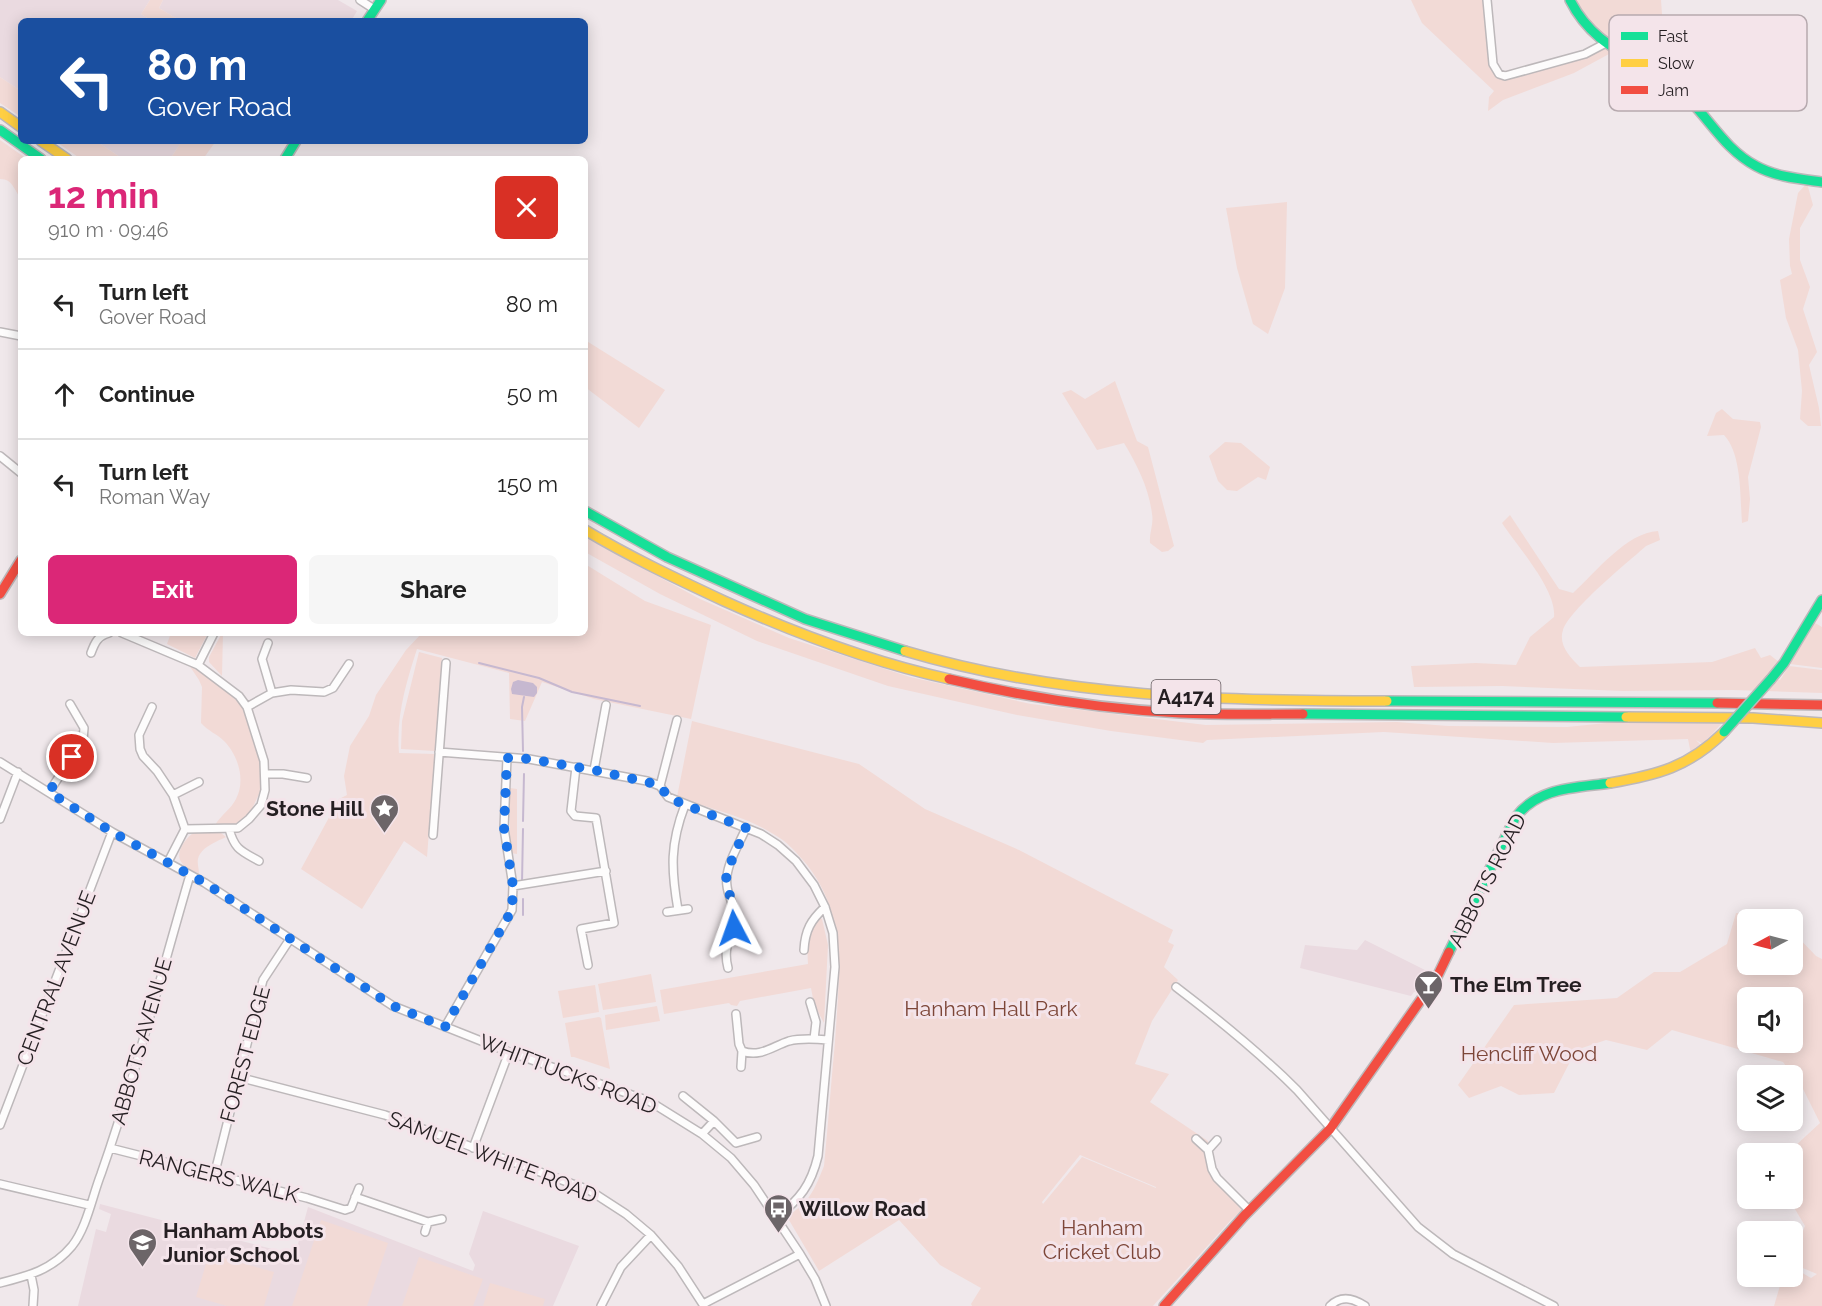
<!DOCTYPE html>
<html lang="en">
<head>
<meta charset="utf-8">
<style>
  :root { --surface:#fff; --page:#f6f6f6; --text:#222; --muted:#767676; --line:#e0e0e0; --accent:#db2777 }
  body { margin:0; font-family:Raleway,sans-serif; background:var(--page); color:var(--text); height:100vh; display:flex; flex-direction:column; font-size:22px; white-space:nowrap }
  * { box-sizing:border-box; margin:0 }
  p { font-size:20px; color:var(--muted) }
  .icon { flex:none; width:33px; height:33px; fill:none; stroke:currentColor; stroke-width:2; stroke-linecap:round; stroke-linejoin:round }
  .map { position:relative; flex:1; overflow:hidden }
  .side { position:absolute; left:18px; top:156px; width:570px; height:480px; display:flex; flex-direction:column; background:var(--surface); border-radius:9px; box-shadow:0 3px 15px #0003 }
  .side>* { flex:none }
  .top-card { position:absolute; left:18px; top:18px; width:570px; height:126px; border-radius:9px; box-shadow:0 3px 15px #0003; background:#1a4fa0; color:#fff; overflow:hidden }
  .needle { width:39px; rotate:263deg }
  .controls { position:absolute; left:1737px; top:909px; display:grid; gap:12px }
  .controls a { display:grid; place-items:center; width:66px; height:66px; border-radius:9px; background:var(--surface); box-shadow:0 3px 15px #0003; font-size:30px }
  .pin { position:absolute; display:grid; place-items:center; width:51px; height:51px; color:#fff; margin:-26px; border:3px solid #fff; border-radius:50%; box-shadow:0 2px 6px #0007 }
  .me { position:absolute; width:66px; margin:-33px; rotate:356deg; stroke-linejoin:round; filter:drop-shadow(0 0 4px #0008) }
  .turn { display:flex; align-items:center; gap:21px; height:126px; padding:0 30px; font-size:27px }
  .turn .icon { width:78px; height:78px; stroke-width:2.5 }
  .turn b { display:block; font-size:42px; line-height:51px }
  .round { display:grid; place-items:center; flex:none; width:63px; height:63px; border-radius:9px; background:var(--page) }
  .head { display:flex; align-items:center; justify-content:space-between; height:102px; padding:0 30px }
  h1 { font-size:36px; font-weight:700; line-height:45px; color:var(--accent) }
  .action { display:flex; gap:12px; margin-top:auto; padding:12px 30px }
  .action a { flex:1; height:69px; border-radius:9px; background:var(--accent); color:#fff; font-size:24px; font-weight:700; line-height:69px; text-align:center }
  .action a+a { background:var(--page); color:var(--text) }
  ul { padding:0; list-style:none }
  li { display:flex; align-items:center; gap:18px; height:90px; padding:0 30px; border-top:2px solid var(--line) }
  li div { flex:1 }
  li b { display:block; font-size:22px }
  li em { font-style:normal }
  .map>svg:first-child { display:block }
  .built { fill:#eadae0 }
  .green { fill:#f2dad6; fill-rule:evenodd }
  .water { fill:#c6b8d0 }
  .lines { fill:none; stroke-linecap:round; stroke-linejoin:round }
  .stream { stroke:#c6b8d0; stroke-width:2 }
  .street-casing { stroke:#bdb8ba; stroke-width:10 }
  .fast-casing { stroke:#bdb8ba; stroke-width:12 }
  .slow-casing { stroke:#bdb8ba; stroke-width:12 }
  .jam-casing { stroke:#bdb8ba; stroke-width:12 }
  .street { stroke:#fdfcfc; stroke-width:7 }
  .fast { stroke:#16e098; stroke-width:9 }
  .slow { stroke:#ffcf43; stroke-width:9 }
  .jam { stroke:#f24e42; stroke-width:9 }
  .fast-bridge-casing { stroke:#bdb8ba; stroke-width:12; stroke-linecap:butt }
  .fast-bridge { stroke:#16e098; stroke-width:9 }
  .route { stroke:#1a73e8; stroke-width:10; stroke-dasharray:0 18 }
  .labels { text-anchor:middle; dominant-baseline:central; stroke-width:6; stroke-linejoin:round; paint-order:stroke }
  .shield { fill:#f4e4ea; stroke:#635a5e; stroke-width:1.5 }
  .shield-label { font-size:20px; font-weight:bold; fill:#251f22 }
  .poi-label { font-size:21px; font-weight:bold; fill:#251f22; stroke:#f4e4ea; text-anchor:start }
  .street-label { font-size:21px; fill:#251f22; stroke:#f4e4ea }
  .park-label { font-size:21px; fill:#7d4638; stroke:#f4e4ea }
  .key { fill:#f4e4ea; stroke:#b6a9ae; stroke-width:1.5 }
  .key-label { font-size:16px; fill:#251f22 }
</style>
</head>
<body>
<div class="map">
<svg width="1822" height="1306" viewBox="0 0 1822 1306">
  <rect width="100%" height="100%" fill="#f0e8eb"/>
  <path class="built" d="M0 0H150L141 14 152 21H21V91L0 77Z
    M163 0H338L357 11 351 21H181L159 8Z
    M96 141H182L170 159H123Z
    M1365 940 1433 974 1421 990 1414 992 1411 996 1300 968 1305 945 1357 950Z
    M100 1204 295 1255 308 1207 473 1271 475 1265 469 1254 483 1211 579 1246 553 1306H78L96 1229 106 1232 111 1214 99 1209Z"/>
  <path class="green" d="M150 0H163L159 8 181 21H152L141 14Z
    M1411 0H1489L1493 64 1499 74 1585 54 1605 43 1570 0H1661L1666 71 1657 73 1610 45 1609 54 1574 73 1503 100 1488 111 1489 97 1494 91 1422 23Z
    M0 77 21 91V117L0 103Z
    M0 140 27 159H21V199C14 190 13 179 0 179Z
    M55 141H96L123 159H81Z
    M182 141H216L203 159H170Z
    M1807 183 1813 205 1800 228V260L1810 287 1803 309 1817 352 1809 365 1819 408 1821 426H1808L1800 419 1802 391 1798 350 1786 318 1780 280 1792 274 1790 266 1789 239 1798 193Z
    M1287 202 1285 288 1268 334 1253 324 1237 268 1226 208Z
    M585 340 665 390 639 428 585 387Z
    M1115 381 1137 441 1148 447 1174 546 1168 551 1162 552 1150 543C1149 533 1154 524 1152 514 1149 488 1137 465 1124 443L1097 450 1062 393 1071 390 1085 399Z
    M1722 409 1733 419 1760 422 1761 427 1748 477 1750 499 1748 521 1742 523C1740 497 1742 454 1724 435L1707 436 1716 413Z
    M1225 442 1241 443 1270 467 1266 480 1258 477 1237 491 1227 490 1218 481 1209 456Z
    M1510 515 1559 589 1573 593C1595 573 1627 532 1658 531L1660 540 1646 546C1627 563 1570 609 1563 630 1558 645 1570 657 1580 667L1712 662 1755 648 1761 658 1770 655 1779 662 1768 678 1780 680 1789 666 1822 670V693L1733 690 1623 691 1502 686 1414 687 1411 666 1476 663 1516 665 1530 637 1554 617C1557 590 1517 546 1502 523Z
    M585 537 700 599 789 638 910 677 1031 704 1206 725 1397 722 1448 726 1567 727 1626 721 1723 722 1703 744 1696 740 1702 746 1691 754 1688 739 1553 743 1384 732 1207 740 1203 743 1111 731 1017 715 888 686 757 641 660 594 585 552Z
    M585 564 645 601 711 625 691 719 594 699 542 682 525 721 510 719 509 673 417 649C406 683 396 716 399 753L435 754 427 857 404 841 362 909 301 869 339 799 347 795 344 776 350 746 369 716 376 695 406 650 422 633H585Z
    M1815 623 1822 627V668L1790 664Z
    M171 633H208L195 658 167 644Z
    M222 633H223L222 676 209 662V657Z
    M419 652 442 658 435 751 401 749 402 721Z
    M189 665 204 673 239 702 247 715 261 765 260 792 250 813 234 825H215C221 815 231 809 236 799 246 780 238 755 224 741 217 734 208 731 201 723L202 687 199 680Z
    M692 721 859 764 925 809 1019 850 1173 930 1168 942 1174 945 1164 967 1178 980 1152 1021 1135 1064 1169 1074 1150 1102 1208 1141C1211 1175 1221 1185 1242 1210L1231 1220 1153 1306H972L971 1304 981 1288 940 1265 899 1220 819 1271 789 1220C791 1211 799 1209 805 1202 814 1192 819 1178 824 1166 828 1125 831 1084 835 1042 839 979 849 911 802 859 794 850 786 841 775 835 748 817 708 808 677 797ZM1080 1155 1156 1187V1188L1082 1157 1043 1204 1042 1202Z
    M510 788 517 789V854L510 853Z
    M213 832 221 833 226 837C216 842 201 847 198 859 197 863 199 869 199 874 194 871 185 868 182 863 174 854 185 839 193 833Z
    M1736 913 1750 915 1751 919 1748 920V964H1792L1793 932 1816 956 1822 959V1306H1774L1782 1279 1791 1281 1799 1271 1811 1278 1817 1274 1793 1264V1255L1805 1226 1789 1199 1792 1198V1153L1794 1147 1820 1123 1803 1089 1783 1062 1672 1030 1647 1050 1606 1040 1576 1050 1554 1093 1519 1095 1501 1086 1469 1098 1458 1085 1514 1005 1617 998 1654 972H1680L1727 944ZM1748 998H1792V1042H1748Z
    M820 918 822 919 828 945 824 1023 814 1004 811 988 740 1001 737 1006 731 1005 729 1003 664 1014 660 990 808 964C807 948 806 929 820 918Z
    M651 974 656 1002 603 1010 598 984Z
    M595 985 599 1012 563 1018 558 991Z
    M657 1006 660 1021 606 1030 605 1015Z
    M599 1017 601 1018 610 1069 574 1057H571L565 1023Z
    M321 1220 388 1243 367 1306H292Z
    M209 1254 274 1272 264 1306H227L196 1297Z
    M419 1257 483 1279 473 1306H402Z
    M490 1283 545 1299 543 1306H483Z"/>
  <path class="water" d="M518 680 533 683 537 687V693L534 697 512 694 511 689 513 682Z"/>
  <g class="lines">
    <path class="stream" d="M479 663 539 678 572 692 640 706
      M523 751 522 707 524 697
      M523 821 524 774
      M522 883 523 829
      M523 915V899"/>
    <defs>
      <path id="street" d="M360 0 374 9
        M1487 0 1493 64 1499 74 1505 76 1585 54 1606 43
        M0 332 21 336
        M0 456 21 473
        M122 633 198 665 239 696 247 707 264 761 265 790 261 805 249 819 238 828 185 829 168 862
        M268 643 262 659 272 693
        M91 653C95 642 98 636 109 633
        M198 665 214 633
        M152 707 139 735 140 749 143 756 157 771 173 795 185 829
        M247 707 272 693 291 690 324 692 333 688 349 664
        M439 752 529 759 647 781 660 786 668 797 761 834 778 845 796 861 814 885 825 907 833 933 835 967 818 1156C811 1185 800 1199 777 1217
        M0 762 112 832 205 883 393 1006 509 1052 649 1101 702 1134 731 1158 754 1185 800 1254 815 1279 826 1306
        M576 767 571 811 575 816 596 818 614 923 581 929 588 965
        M594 770 606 705
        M266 774H283L307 778
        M660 786 677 720
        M49 792 83 740 84 728 70 704
        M173 795 199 782
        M0 819 18 772
        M229 829C235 850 241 851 259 861
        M433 835 446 663
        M513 886 606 871
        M678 910C671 869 670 844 685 805
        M667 912 688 909
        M804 950C805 930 811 920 825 907
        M728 968C722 945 733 938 734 917 735 905 728 897 727 886 724 867 739 845 746 828
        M1176 987C1218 1019 1260 1053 1297 1090L1418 1227 1453 1254 1554 1306
        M810 1002 816 1022 814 1039
        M736 1014 739 1044 742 1051C760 1058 773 1046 789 1041 801 1038 816 1039 828 1040
        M445 1027 512 910 513 886 504 828 507 758
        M741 1067 742 1051
        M238 1077 385 1115 589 1190 626 1214 651 1235 678 1266 704 1306
        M683 1096 714 1121 736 1143 757 1137
        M0 1125 112 832
        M702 1134 714 1121
        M1196 1139 1208 1150
        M1217 1140 1208 1150 1212 1169 1217 1178 1249 1210
        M110 1148 307 1198 345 1210 351 1208 359 1188
        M473 1148 509 1052
        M214 1176 263 980 290 939
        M0 1184 89 1205
        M355 1197 428 1222 442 1219
        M425 1232 428 1222
        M31 1275 34 1290 33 1306
        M0 1283C28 1276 52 1270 72 1246 87 1227 92 1197 101 1174 135 1077 161 974 190 875
        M703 1304 800 1254
        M601 1306 621 1267 651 1235
        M1330 1306C1341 1295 1353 1298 1365 1306"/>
      <path id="fast" d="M1570 0C1595 50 1638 56 1678 89 1706 112 1722 148 1756 166 1776 177 1800 179 1822 182
        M367 21 381 0
        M0 130 41 159
        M285 159 296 141
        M585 511 667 557 805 619 905 651
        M1771 679 1784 663 1822 600
        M1387 701 1717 703
        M1303 714 1626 717
        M1449 952 1515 818C1538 787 1574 788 1610 783"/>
      <path id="slow" d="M0 112 21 127
        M41 141 67 159
        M585 530C630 557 677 579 724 601 797 634 871 662 949 679
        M905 651C1062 698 1224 701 1387 701
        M1626 717 1753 718 1822 723
        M1610 783C1657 775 1689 767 1724 732"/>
      <path id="jam" d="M0 594 21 560
        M949 679C1025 697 1102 709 1180 713 1221 715 1262 714 1303 714
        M1717 703 1822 705
        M1164 1306 1244 1216 1330 1129 1437 977 1449 952"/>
    </defs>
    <use href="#street" class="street-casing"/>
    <use href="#fast" class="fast-casing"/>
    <use href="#slow" class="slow-casing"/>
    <use href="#jam" class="jam-casing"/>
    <use href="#street" class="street"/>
    <use href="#fast" class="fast"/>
    <use href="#slow" class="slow"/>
    <use href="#jam" class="jam"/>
    <defs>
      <path id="fast-bridge" d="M1724 732 1771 679"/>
    </defs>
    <use href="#fast-bridge" class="fast-bridge-casing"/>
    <use href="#fast-bridge" class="fast-bridge"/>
  </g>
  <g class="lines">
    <path class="route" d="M72 757 49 792 112 832 205 883 393 1006 445 1027 512 910 513 886 504 828 507 758 530 759 594 770 647 782 660 786 668 797 685 805 746 828 728 869 726 879 727 889 733 902 734 928"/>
  </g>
  <defs>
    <symbol id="sight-pin" viewBox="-11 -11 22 30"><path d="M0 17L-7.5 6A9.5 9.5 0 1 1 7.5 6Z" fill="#6c6568" stroke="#f4e4ea"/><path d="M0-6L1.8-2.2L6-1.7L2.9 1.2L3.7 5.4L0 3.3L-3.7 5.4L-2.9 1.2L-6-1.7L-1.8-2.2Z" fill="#fff"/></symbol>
    <symbol id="bar-pin" viewBox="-11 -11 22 30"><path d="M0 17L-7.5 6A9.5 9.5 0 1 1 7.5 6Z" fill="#6c6568" stroke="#f4e4ea"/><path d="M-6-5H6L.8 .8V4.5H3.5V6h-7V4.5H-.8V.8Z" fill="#fff"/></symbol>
    <symbol id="bus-pin" viewBox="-11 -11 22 30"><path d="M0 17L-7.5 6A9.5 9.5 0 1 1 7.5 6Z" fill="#6c6568" stroke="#f4e4ea"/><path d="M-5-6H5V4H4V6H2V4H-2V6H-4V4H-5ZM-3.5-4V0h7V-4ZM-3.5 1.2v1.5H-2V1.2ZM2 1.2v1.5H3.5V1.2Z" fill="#fff"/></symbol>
    <symbol id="school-pin" viewBox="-11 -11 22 30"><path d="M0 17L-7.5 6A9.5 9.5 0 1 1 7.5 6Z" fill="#6c6568" stroke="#f4e4ea"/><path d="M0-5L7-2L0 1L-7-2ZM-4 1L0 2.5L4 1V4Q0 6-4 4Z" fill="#fff"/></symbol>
  </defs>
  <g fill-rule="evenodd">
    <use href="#sight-pin" x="368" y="792" width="33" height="45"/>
    <use href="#bar-pin" x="1412" y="968" width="33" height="45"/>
    <use href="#bus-pin" x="762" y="1192" width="33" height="45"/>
    <use href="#school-pin" x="126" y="1226" width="33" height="45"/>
  </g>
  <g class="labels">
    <rect class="shield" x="1151.5" y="680" width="69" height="34" rx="4.5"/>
    <g class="shield-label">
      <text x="1186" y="697">A4174</text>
    </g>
    <g class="poi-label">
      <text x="364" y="808" text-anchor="end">Stone Hill</text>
      <text x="1450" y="984">The Elm Tree</text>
      <text x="799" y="1208">Willow Road</text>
      <text x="163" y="1230">Hanham Abbots<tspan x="163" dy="24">Junior School</tspan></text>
    </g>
    <g class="street-label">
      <text transform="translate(1487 880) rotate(-63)">ABBOTS ROAD</text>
      <text transform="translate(56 978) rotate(-69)">CENTRAL AVENUE</text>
      <text transform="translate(141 1041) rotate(-74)">ABBOTS AVENUE</text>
      <text transform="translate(245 1054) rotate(-75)">FOREST EDGE</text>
      <text transform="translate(568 1074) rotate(21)">WHITTUCKS ROAD</text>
      <text transform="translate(493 1157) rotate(21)">SAMUEL WHITE ROAD</text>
      <text transform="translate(219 1176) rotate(14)">RANGERS WALK</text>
    </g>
    <g class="park-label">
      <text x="991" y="1008">Hanham Hall Park</text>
      <text x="1529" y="1053">Hencliff Wood</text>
      <text x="1102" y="1227">Hanham<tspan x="1102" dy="24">Cricket Club</tspan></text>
    </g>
  </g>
  <rect x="1609" y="15" width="198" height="96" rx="9" class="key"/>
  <rect x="1621" y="32" width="27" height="8" fill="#16e098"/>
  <rect x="1621" y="59" width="27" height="8" fill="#ffcf43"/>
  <rect x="1621" y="86" width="27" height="8" fill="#f24e42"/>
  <g class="key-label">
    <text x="1658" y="42">Fast</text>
    <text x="1658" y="69">Slow</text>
    <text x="1658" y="96">Jam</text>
  </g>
</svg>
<div class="controls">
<a><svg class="needle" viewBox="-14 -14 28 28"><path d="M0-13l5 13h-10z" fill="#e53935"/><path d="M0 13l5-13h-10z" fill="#767676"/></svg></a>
<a><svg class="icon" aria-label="sound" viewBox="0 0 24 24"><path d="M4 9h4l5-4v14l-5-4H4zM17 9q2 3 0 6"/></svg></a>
<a><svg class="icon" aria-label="layers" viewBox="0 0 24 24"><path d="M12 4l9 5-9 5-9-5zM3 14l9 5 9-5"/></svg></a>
<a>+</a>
<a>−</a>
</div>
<div class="pin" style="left:72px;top:757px;background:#d93025"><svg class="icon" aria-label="arrive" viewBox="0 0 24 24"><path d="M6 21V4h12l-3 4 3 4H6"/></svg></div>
<svg class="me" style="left:734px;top:928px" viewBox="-20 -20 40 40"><path d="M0-17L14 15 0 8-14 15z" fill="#1a73e8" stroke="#fff" stroke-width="4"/></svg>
<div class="top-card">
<div class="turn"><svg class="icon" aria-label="left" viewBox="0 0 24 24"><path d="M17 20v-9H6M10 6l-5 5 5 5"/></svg><div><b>80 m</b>Gover Road</div></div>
</div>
<section class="side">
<div class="head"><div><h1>12 min</h1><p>910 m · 09:46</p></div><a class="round" style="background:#d93025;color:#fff"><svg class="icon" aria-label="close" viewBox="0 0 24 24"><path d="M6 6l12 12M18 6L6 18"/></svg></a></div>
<ul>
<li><svg class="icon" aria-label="left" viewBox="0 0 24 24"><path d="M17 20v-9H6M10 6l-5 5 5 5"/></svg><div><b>Turn left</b><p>Gover Road</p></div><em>80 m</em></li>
<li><svg class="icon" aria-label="ahead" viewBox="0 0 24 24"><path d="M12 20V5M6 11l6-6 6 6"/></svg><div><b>Continue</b></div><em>50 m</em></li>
<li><svg class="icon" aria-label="left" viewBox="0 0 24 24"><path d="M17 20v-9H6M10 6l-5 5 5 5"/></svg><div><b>Turn left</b><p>Roman Way</p></div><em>150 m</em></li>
</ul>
<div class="action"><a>Exit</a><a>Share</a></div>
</section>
</div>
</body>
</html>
